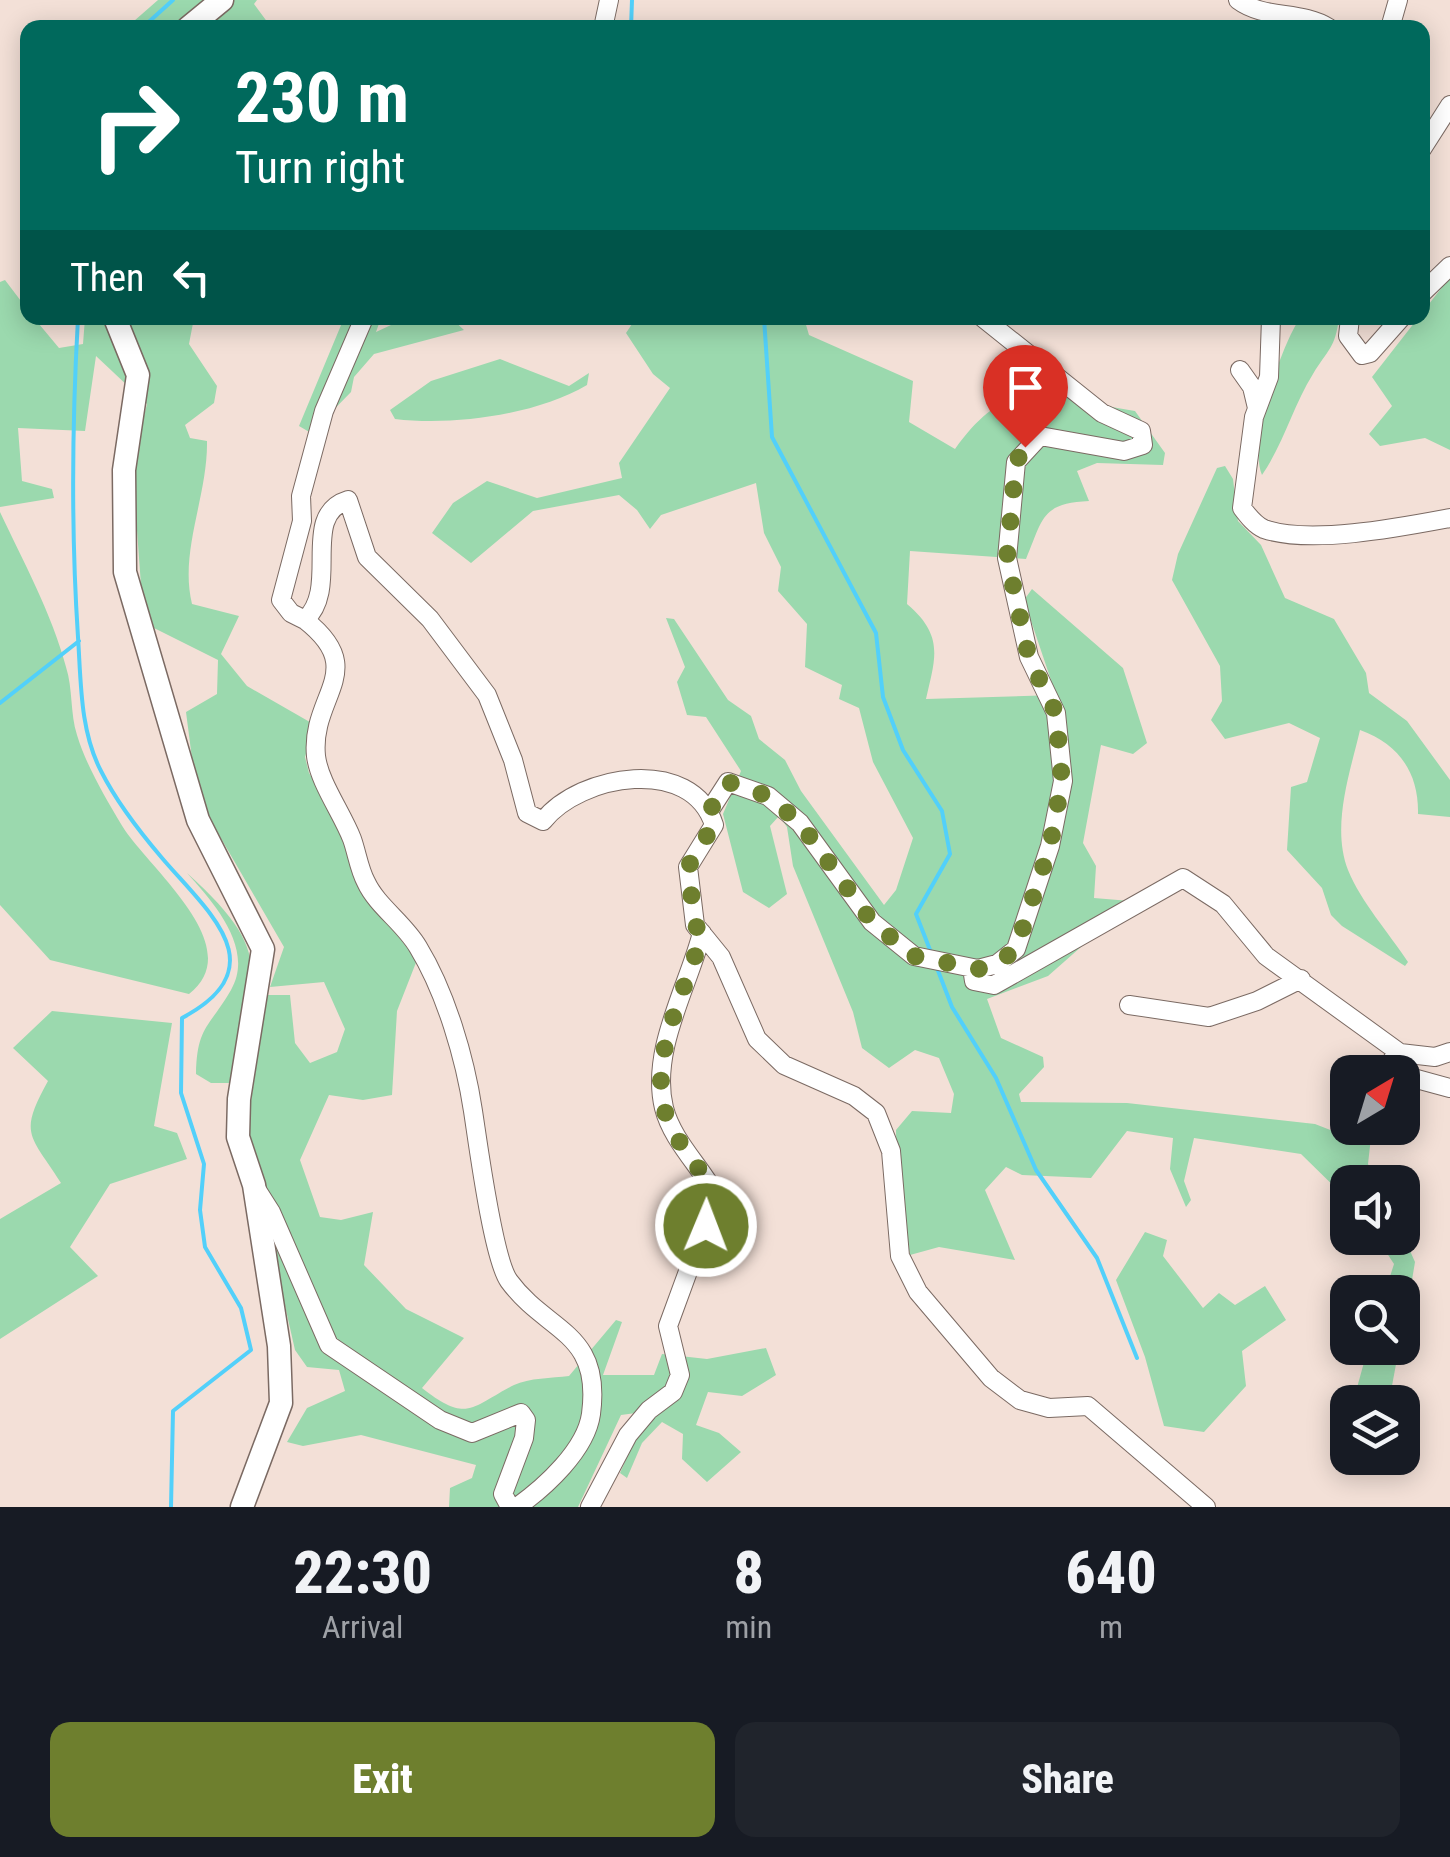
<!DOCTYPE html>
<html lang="en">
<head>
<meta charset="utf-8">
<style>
  :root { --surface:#171b24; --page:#20242c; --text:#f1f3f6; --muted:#9ea1a6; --accent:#6e7f2e }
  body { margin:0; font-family:"Roboto Condensed",sans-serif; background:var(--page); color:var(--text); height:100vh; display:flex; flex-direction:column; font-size:38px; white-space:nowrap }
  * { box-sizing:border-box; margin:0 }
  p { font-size:32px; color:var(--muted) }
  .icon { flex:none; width:55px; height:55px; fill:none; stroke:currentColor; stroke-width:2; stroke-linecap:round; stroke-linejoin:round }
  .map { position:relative; height:1507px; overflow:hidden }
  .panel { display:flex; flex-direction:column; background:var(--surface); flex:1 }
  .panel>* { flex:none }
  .banner { position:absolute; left:20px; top:20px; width:1410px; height:305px; border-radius:20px; box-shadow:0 5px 25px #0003; background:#00695c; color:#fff; overflow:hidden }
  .needle { width:65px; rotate:38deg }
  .controls { position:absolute; left:1330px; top:1055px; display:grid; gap:20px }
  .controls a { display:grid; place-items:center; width:90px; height:90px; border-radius:20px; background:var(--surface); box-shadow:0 5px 25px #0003; font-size:50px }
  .pin { position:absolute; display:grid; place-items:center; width:85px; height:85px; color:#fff; margin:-102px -42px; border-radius:50% 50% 50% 0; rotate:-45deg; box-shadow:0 0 10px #0007 }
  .pin .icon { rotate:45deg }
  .me { position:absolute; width:110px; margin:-55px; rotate:1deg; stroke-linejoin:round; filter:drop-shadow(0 0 8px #0008) }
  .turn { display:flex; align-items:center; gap:35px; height:210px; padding:0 50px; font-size:45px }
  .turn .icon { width:130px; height:130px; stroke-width:2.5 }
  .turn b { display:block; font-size:70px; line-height:85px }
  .then { display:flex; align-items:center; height:95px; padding:0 50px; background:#0003; gap:20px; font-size:38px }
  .eta { display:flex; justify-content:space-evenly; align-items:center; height:170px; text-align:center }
  .eta b { font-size:60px; font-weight:800; line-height:70px }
  .action { display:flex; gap:20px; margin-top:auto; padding:20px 50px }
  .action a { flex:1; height:115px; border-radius:20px; background:var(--accent); color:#fff; font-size:40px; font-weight:800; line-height:115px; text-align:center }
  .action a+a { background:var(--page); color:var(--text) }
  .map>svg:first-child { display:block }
  .green { fill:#9bd9ae }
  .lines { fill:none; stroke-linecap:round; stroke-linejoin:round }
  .stream { stroke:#52d0fa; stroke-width:4 }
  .street-casing { stroke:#7b6a63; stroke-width:20 }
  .secondary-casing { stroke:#7b6a63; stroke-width:25 }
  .street { stroke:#fff; stroke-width:18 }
  .secondary { stroke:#fff; stroke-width:22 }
  .route { stroke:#6e7f2e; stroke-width:18; stroke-dasharray:0 32.4 }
</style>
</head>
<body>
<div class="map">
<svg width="1450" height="1507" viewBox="0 0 1450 1507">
  <rect width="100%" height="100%" fill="#f3e0d7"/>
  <path class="green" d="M158 0H257L254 4 271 27 126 28Z
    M1450 277V450L1425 438 1380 446 1369 434 1392 406 1372 377Z
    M5 280 27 309 28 318H34L59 348 83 344 85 318H194L189 344 217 386 214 403 185 425 190 438 207 441C208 496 179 551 192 604L239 616 221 654 247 686 315 725 305 757 309 773 334 812 363 892 417 960 397 1011 392 1095 363 1100 329 1095 300 1160 320 1217 341 1220 373 1212 364 1265 406 1309 464 1338 422 1388C468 1424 471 1407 514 1385 529 1378 552 1378 569 1376L616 1320 622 1322 603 1375H654L662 1354 707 1359 766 1348 776 1375 742 1396 708 1392 696 1425 719 1433 741 1452 707 1482 682 1459 683 1434 662 1422 642 1443 627 1478 620 1473 636 1437V1413L621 1415 578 1507H449L450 1488 472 1478 476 1465 361 1435 303 1446 287 1442 307 1408 345 1391 339 1370 307 1367 295 1350 249 1147V1114L267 995H290L295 1043 310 1063 337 1052 345 1029 324 982 270 987 284 947 197 797 186 712 217 694 218 660 154 628 141 585 132 462 147 404 96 356 85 431 18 428 22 481 52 489 54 498 0 507V282Z
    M344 318H381L376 332 406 318H451L464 330 374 354 354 377 351 392 311 433 299 426Z
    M636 318H804L809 335 913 381 909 422 955 449C1012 369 1050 397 1135 411L1165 453 1163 465 1097 463 1077 471 1089 501C1041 503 1043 519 1026 559L910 551 907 604C945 636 935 659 926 699L1056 695 1024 600 1032 589 1123 668 1147 743 1133 754 1101 745 1083 843 1096 866 1094 898 1130 901 1169 875 1177 889 1098 932 1048 976 987 999 1001 1038 1043 1057 1044 1067 1019 1094 1021 1102 1127 1103 1315 1124 1338 1133 1347 1123 1348 1128H1372L1368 1164 1377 1182H1348L1347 1199 1301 1154 1194 1138 1184 1181 1191 1200 1186 1207 1170 1169 1173 1138 1127 1131 1091 1178 1022 1175 1006 1167 985 1190 1015 1260 939 1247 910 1255 897 1186 896 1130 912 1111 951 1113 954 1094 939 1058 915 1050 889 1068 862 1048 853 1012 793 866 787 827 779 816 770 826 787 894 769 908 743 892 723 814 741 771 706 717 687 715 677 682 685 667 666 618 674 619 728 700 751 716 759 739 785 760 801 791 884 905 896 890 913 838 873 762 859 708 839 699 842 685 805 667 807 624 778 591 781 567 764 533 756 483 661 515 650 529 637 510 619 495 533 511 471 563 432 533 453 503 487 481 537 498 622 478 619 463 670 388 653 374 626 333Z
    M1300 318H1339C1335 349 1328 349 1313 374 1293 406 1284 443 1262 475 1248 443 1281 346 1300 318Z
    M500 359 569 386 589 373 587 385C536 415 453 426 395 419L390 410 431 381Z
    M1225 466 1233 479 1238 521 1261 545 1285 598 1334 619 1366 673 1369 693 1407 721 1450 780V817L1418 814C1419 773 1399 744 1360 730 1350 773 1331 826 1348 870 1361 902 1389 933 1408 962L1405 966 1342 926 1331 915 1322 888 1287 850 1291 787 1307 782 1320 738 1289 723 1225 739 1211 720 1222 701 1220 666 1172 580 1178 554 1217 468Z
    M0 512C23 561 52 614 66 667 73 689 70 713 77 735 86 765 105 797 121 824 147 868 250 946 189 994L50 960 0 905Z
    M187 873C278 955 253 973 233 1083H211L196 1074C197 1026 209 1028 231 990 255 948 213 902 187 873Z
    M52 1011 172 1023 154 1126 177 1133 187 1159 110 1184 70 1247 98 1276 0 1339V1219L61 1183C30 1134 18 1135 48 1081L13 1048Z
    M1145 1232 1167 1240 1163 1256 1203 1308 1219 1293 1235 1305 1265 1286 1286 1320 1242 1351 1246 1386 1204 1432 1164 1426 1145 1357 1116 1280Z
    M1403 1235 1415 1262 1403 1334 1402 1292H1385L1394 1264 1377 1238Z
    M1368 1348H1399L1389 1402H1353Z"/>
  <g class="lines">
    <path class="stream" d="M142 28 173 0
      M631 28 632 0
      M78 318C72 424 71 531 78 637 81 682 80 731 101 771 117 803 139 831 162 858 208 912 278 967 182 1018L181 1093 204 1164 200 1210 205 1247 241 1308 251 1350 173 1411 171 1507
      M764 318 772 437 876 633 883 697 903 750 942 811 950 854 916 914 932 955
      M0 703 79 641
      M937 968 952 1007 996 1078 1036 1170 1097 1258 1137 1358"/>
    <defs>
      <path id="street" d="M1238 0C1265 20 1300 10 1329 28
        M603 28 609 0
        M1390 28 1398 0
        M1422 149 1450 105
        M1422 293 1450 266
        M364 318 324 411 301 496 302 521 281 600 291 613 305 620C341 587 299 515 348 500L367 557 430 619 487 695 513 760 527 813 543 821C580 774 692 755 714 825L688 867 695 925 721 957 757 1039 784 1065 854 1096 876 1113 891 1151 900 1256 918 1292 991 1378 1020 1400 1049 1408 1088 1406 1206 1507
        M1271 318 1269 377 1254 417 1242 508C1248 516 1255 525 1264 529 1310 545 1402 527 1450 518
        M1350 318 1348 336 1362 355 1370 353 1401 318
        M1240 370 1252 387 1257 408
        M305 620C370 671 310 695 316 756 319 782 342 813 352 839 357 853 359 869 366 882 377 906 404 923 418 947 446 993 465 1058 473 1111 478 1143 493 1259 509 1281 547 1333 602 1331 591 1414 586 1450 545 1487 517 1507
        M710 810 728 782 768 796 800 823 872 922 914 956 978 969 997 964 1016 949 1050 846 1063 781 1056 713 1029 657 1007 558 1016 462 1040 436 1124 451 1143 445 1141 431 1102 413 983 318
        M972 968 974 981 994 985 1183 878 1223 904 1266 956 1400 1053
        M1129 1005 1209 1017 1257 1001 1301 979
        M1450 1052 1435 1057 1400 1053 1392 1060 1413 1078 1450 1088
        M257 1190 271 1212 329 1345 440 1420 472 1433 521 1413 526 1420 524 1438 503 1494 510 1507
        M590 1507 628 1435 649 1410 673 1392 680 1375 668 1326 716 1195C700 1166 672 1140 664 1108 650 1051 688 987 702 933"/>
      <path id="secondary" d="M188 28 222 0
        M115 318 138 375 124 470 125 572 198 820 263 949 239 1099 238 1137 254 1185 279 1346 281 1403 242 1507"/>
    </defs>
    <use href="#street" class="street-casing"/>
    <use href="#secondary" class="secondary-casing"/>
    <use href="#street" class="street"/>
    <use href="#secondary" class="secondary"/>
  </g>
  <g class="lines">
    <path class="route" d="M706 1226 716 1195C700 1166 672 1140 664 1108 650 1051 688 987 702 933L695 925 688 867 714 824 710 810 728 782 768 796 800 823 872 922 914 956 978 969 997 964 1016 949 1050 846 1062 781 1056 713 1029 658 1007 558 1016 462 1025 447"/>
  </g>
</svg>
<div class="controls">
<a><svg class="needle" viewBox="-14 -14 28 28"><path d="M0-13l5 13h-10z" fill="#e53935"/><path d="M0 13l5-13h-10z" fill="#9ea1a6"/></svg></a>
<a><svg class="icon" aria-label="sound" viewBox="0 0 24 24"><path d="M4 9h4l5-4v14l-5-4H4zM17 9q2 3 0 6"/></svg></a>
<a><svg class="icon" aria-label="search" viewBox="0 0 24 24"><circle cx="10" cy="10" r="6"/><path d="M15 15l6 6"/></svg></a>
<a><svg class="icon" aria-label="layers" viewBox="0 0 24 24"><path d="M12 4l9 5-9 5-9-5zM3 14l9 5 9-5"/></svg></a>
</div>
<div class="pin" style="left:1025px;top:447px;background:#d93025"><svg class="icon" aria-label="arrive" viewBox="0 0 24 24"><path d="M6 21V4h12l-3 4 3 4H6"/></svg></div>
<svg class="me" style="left:706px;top:1226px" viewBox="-20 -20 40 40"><circle r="17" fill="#6e7f2e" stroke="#fff" stroke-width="3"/><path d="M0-11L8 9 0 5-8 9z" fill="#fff"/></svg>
<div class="banner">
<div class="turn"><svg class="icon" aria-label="right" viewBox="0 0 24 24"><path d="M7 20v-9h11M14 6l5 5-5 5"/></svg><div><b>230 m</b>Turn right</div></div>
<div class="then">Then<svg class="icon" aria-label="left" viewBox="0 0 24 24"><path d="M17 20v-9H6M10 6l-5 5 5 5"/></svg></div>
</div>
</div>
<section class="panel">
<div class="eta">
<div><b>22:30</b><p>Arrival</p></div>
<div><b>8</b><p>min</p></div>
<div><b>640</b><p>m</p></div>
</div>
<div class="action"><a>Exit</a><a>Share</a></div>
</section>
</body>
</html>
